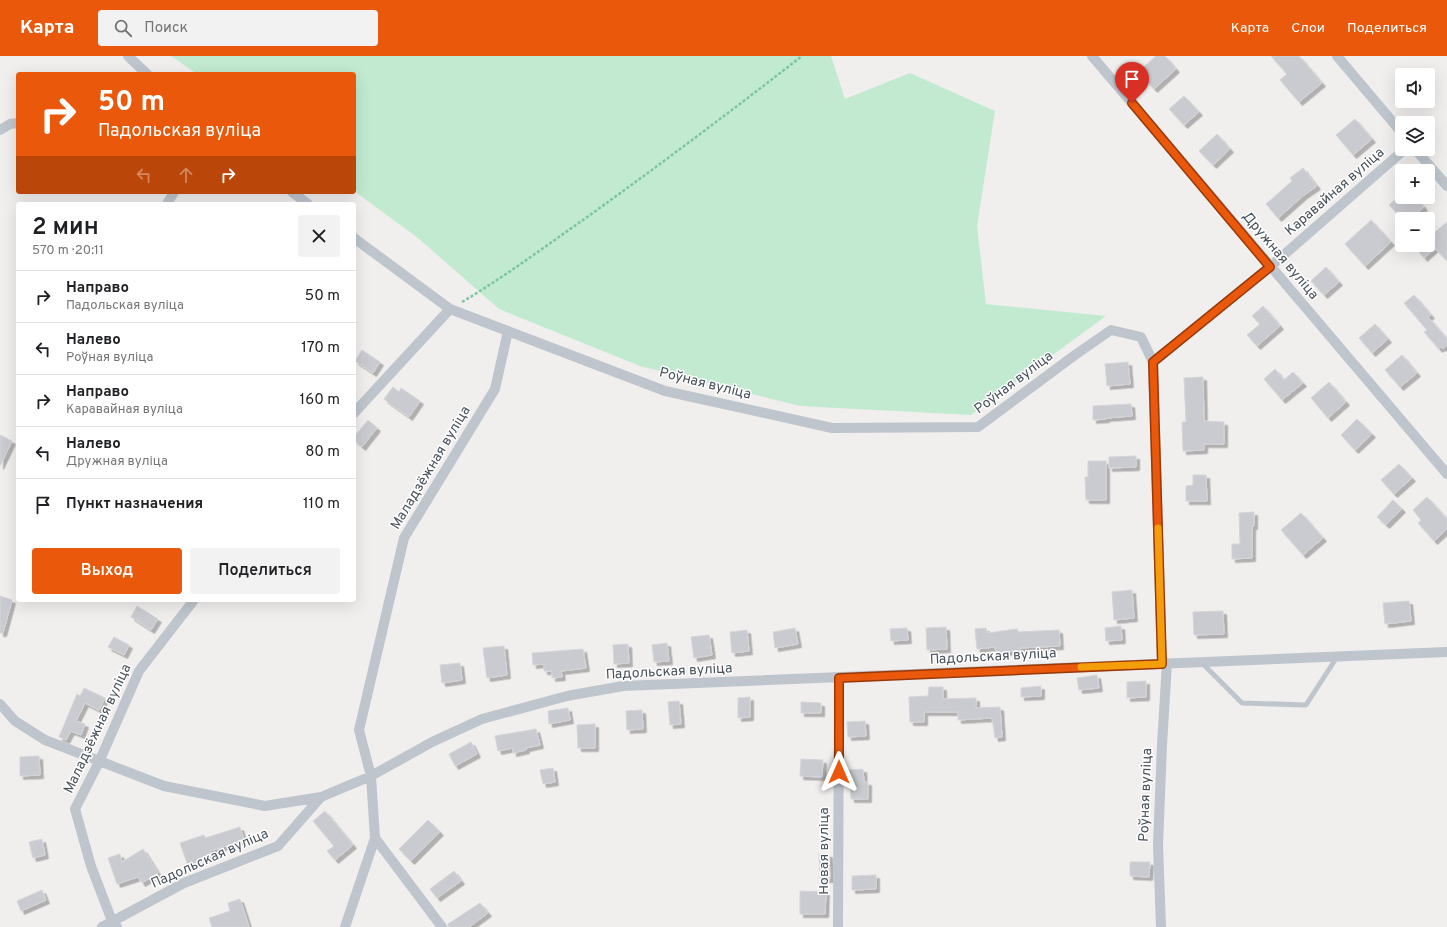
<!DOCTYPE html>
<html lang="ru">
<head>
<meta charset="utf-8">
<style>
  :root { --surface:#fff; --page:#f2f2f2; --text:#202124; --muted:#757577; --line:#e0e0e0; --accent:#ea580c }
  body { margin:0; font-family:Overpass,sans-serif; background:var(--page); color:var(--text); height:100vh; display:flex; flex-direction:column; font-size:15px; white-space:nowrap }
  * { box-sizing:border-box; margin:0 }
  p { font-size:13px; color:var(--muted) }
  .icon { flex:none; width:22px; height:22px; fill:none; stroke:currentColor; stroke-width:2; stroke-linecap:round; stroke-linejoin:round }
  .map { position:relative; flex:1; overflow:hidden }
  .sheet { position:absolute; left:16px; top:146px; width:340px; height:400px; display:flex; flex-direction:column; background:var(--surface); border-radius:4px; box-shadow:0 4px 16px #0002 }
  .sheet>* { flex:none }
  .top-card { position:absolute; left:16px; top:16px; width:340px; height:122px; border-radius:4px; box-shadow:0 4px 16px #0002; background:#ea580c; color:#fff; overflow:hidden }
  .tools { position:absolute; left:1395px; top:12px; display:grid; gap:8px }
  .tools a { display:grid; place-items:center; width:40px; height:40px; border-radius:4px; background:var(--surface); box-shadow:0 4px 16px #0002; font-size:20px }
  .pin { position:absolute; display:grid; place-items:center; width:34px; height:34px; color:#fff; margin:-41px -17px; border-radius:50% 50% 50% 0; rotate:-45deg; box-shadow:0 0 4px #0007 }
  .pin .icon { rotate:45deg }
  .me { position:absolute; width:44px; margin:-22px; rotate:0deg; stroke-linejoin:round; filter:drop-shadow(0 0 3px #0008) }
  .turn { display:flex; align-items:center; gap:14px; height:84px; padding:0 16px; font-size:18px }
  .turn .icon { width:52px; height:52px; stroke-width:2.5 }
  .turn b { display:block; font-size:28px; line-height:34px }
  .lanes { display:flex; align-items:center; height:38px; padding:0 16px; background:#0003; justify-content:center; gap:20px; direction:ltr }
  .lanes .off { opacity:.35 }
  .round { display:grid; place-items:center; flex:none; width:42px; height:42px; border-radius:4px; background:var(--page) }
  .head { display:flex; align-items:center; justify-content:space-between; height:68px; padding:0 16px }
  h1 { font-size:24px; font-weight:600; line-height:30px }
  .button { display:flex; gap:8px; margin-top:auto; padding:8px 16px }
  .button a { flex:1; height:46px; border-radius:4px; background:var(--accent); color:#fff; font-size:16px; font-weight:600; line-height:46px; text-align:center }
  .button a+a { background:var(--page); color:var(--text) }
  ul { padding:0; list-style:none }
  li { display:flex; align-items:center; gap:12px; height:52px; padding:0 16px; border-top:1px solid var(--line) }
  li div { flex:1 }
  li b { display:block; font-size:15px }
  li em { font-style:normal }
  header { display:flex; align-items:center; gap:24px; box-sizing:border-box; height:56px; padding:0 20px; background:var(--accent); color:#fff }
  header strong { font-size:19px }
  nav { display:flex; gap:22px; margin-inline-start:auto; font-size:14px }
  .search { width:280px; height:36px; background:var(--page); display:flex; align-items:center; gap:10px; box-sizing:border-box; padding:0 14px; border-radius:4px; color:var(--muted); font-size:15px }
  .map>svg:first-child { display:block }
  .green { fill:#c1ead1 }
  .building { fill:#c9cbd0; stroke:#d3d5d9; filter:url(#shadow) }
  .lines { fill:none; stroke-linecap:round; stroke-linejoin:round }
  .path { stroke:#7cc5a2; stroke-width:2.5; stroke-dasharray:3 2; stroke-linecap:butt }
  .service { stroke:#bec5cc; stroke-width:5 }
  .minor { stroke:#bec5cc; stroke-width:10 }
  .route-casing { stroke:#983908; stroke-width:10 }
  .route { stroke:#ea580c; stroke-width:7 }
  .slow { stroke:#f59e0b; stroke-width:7 }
  .labels { text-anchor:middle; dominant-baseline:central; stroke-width:3; stroke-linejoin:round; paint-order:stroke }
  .street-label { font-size:14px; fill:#48515a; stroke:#fff }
</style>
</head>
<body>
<header>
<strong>Карта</strong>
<div class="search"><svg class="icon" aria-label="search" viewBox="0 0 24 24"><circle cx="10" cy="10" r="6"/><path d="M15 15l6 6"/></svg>Поиск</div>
<nav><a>Карта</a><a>Слои</a><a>Поделиться</a></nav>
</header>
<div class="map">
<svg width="1447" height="871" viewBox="0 0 1447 871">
  <defs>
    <filter id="shadow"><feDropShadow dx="3.5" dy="3.5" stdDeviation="0" flood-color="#0004"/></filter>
  </defs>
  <rect width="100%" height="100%" fill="#f1eeee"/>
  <path class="green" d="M171 0H831L845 43 910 17 995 55 977 170 986 248 1106 260 971 359 800 350 640 310 499 253 418 182 354 135V18H197Z"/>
  <path class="building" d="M1156 0H1165L1176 13 1154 33 1138 16Z
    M1271 0H1299L1322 27 1299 46 1280 24 1287 18Z
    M1184 40 1199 56 1184 69 1169 53Z
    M1355 63 1372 83 1353 99 1336 79Z
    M1217 78 1230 93 1213 109 1199 95Z
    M1303 112 1317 130 1304 139 1278 162 1266 148 1292 125 1290 122Z
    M1398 141H1415L1424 151 1411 163H1402L1389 149Z
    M1371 164 1391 186 1365 210 1345 188Z
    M1447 166V205L1435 192 1424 202 1416 192 1420 189H1428V182Z
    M1326 211 1339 226 1324 239 1311 225Z
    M1414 239 1431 259 1428 261 1447 283V289L1443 292 1441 291 1439 293 1424 276 1427 274 1404 247Z
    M1263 250 1280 270 1257 290 1247 279 1260 268 1252 260Z
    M1375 268 1388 283 1372 297 1359 282Z
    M362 294 380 306 373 317 355 305Z
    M1402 299 1417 317 1400 331 1385 314Z
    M1128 306 1130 328 1107 330 1105 308Z
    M1275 313 1284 324 1293 316 1303 327 1282 344 1264 323Z
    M1203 321 1204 365 1224 366V388H1204V394L1183 395 1182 366H1186L1184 322Z
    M1329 326 1346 346 1328 362 1311 342Z
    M393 331 399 336 401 332 420 345 409 361 384 343Z
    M1131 348 1132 360 1106 362V363L1093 364V350Z
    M1357 363 1372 378 1355 394 1341 379Z
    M368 364 377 372 362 391 354 384V381Z
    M0 379 12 385 0 410Z
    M1136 400V411L1109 412V401Z
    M1088 405H1106V444H1086L1085 421H1088Z
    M1399 408 1412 422 1394 438 1381 424Z
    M1193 419H1206L1207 445H1186V430L1193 429Z
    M1427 441 1447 463V473L1434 485 1418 467 1421 464 1413 454Z
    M1393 444 1402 453 1386 469 1377 461Z
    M1254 456V470H1252V502L1232 503V488H1240L1239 457Z
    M1301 457 1323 482 1303 499 1281 474Z
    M1132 534 1134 562 1114 564 1112 536Z
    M0 540 12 544 3 577H0Z
    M1409 545 1411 565 1385 568 1383 547Z
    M137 550 158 563 151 574 131 561Z
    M1223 555 1224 578 1194 579 1193 556Z
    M1121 570 1122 584 1106 585 1105 572Z
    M946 571 947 593 927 594 926 572Z
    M795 572 798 588 775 592 773 576Z
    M907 572 908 584 891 585 890 573Z
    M986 572 987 577 1017 573 1018 576 1059 574 1060 590 1019 592 1020 594 996 597 995 591 977 593 975 573Z
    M747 574 749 595 732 597 730 576Z
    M709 579 712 599 694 602 691 581Z
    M114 581 129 589 124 599 108 591Z
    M667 587 669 605 654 606 652 589Z
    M628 588 629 607 614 608 613 589Z
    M504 590 507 619 487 622 483 592Z
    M583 593 586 612 561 615 562 621 552 622V615H544V608L533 609 532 597Z
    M460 607 462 624 442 627 440 609Z
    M1097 619 1099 632 1079 634 1077 622Z
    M1146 625V641L1127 642V626Z
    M1041 630V640L1021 641V632Z
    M929 631H943V643L976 642V652L1000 651 1002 681 995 682 992 662 958 664V656H924V666H910L909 641 928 640Z
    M84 632 105 642 99 654 85 647 76 665 85 668 81 679 71 675 66 684 59 681 77 638 80 640Z
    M750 641V661L738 662V642Z
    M679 645 681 668 670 669 668 646Z
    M801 646 821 647V657H801Z
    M568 652 570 664 549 668 548 655Z
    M642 654 643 673 627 674 626 655Z
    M865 665 866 680 848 681 847 666Z
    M595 668V692H578L577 669Z
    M536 673 540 689 526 692V694L513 697V692L498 695 495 680Z
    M471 686 477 698 455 710 449 698Z
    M39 700 40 719 20 720V701Z
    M801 703 823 704 822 721 800 720Z
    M553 712 555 726 543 728 540 714Z
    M863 713 864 726H868V743H851L849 714Z
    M325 755 353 789 335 804 327 795 334 790 313 765Z
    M428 764 440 776 411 805 399 793Z
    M240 771 244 784 210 795 212 801 188 810 180 787 204 779 205 782Z
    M42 783 45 799 33 802 29 786Z
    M143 793 158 817 142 827 138 821 117 828 108 802 120 798 122 806Z
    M819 798H829L830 823H820Z
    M1130 806H1150L1149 821 1130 820Z
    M454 815 461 825 437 842 430 833Z
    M876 819V833L852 834V820Z
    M42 834 46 844 21 855 17 845Z
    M800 835 826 836 825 858H800Z
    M240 843 249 871H212L209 862 230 855 228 847Z
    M480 847 488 857 469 871H448V868Z"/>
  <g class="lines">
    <path class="path" d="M462 246C504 221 543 192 583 164 657 111 730 56 802 0"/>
    <path class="service" d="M1202 607 1242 647 1306 649 1337 601"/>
    <path class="minor" d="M128 0 147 18
      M1092 0 1447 418
      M1337 0 1402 77
      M0 74 10 68 18 67
      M1415 93 1447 130
      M292 136 308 148
      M167 148 174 136
      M354 182 450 253 665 335 832 372 978 371 1075 299 1111 274 1141 281 1153 306 1162 608
      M1153 306 1270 211 1405 93
      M354 357 450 253
      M0 648 15 665 45 684 164 730 265 750 321 741
      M102 871 184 827 278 790 321 741 371 720 432 686 482 663 567 640 623 630 1447 596
      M117 871 112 865 91 810 75 753 99 706 139 615 194 544
      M345 871 375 782
      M442 871 375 782 371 720 359 674 404 482 495 333 508 275
      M838 871 839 622
      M1161 871 1158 789 1162 689 1167 607"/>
  </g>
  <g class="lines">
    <defs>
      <path id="route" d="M839 716V622L1162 608 1153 306 1270 211 1132 47"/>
    </defs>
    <use href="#route" class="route-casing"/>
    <use href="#route" class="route"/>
    <path class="slow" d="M1081 611 1162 608 1158 472"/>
  </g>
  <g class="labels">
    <g class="street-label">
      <text transform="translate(1335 136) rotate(-41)">Каравайная вуліца</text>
      <text transform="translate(1280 200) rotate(50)">Дружная вуліца</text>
      <text transform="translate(1014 327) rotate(-37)">Роўная вуліца</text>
      <text transform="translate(705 328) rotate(14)">Роўная вуліца</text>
      <text transform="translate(431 412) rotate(-59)">Маладзёжная вуліца</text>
      <text transform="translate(993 601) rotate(-3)">Падольская вуліца</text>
      <text transform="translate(669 616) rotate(-3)">Падольская вуліца</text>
      <text transform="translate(98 673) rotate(-65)">Маладзёжная вуліца</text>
      <text transform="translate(1146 739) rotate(-88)">Роўная вуліца</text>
      <text transform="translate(824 795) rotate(-90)">Новая вуліца</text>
      <text transform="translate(210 803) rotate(-24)">Падольская вуліца</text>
    </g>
  </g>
</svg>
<div class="tools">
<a><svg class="icon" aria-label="sound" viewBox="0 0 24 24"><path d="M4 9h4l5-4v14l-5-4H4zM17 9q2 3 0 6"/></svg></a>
<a><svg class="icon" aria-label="layers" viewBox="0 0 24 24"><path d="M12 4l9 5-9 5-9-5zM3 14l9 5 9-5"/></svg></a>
<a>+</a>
<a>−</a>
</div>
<div class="pin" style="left:1132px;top:47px;background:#d93025"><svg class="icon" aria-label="arrive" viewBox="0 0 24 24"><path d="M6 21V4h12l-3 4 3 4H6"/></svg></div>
<svg class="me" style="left:839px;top:716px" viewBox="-20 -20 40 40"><path d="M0-17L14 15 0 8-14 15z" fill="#ea580c" stroke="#fff" stroke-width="4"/></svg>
<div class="top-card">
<div class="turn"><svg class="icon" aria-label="right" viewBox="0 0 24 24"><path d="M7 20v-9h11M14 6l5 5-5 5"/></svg><div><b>50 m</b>Падольская вуліца</div></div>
<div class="lanes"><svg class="icon off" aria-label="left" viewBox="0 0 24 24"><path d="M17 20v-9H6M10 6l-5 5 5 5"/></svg><svg class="icon off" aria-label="ahead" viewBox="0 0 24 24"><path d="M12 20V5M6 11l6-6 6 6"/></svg><svg class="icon" aria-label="right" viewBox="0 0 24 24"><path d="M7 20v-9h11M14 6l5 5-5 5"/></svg></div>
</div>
<section class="sheet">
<div class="head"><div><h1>2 мин</h1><p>570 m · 20:11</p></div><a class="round"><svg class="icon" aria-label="close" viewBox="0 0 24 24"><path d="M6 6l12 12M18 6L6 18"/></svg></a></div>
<ul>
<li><svg class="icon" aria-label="right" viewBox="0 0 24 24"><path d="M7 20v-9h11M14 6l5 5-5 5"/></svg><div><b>Направо</b><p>Падольская вуліца</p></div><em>50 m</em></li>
<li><svg class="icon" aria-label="left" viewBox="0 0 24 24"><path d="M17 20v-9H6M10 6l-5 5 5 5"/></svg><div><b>Налево</b><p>Роўная вуліца</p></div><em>170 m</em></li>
<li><svg class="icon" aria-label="right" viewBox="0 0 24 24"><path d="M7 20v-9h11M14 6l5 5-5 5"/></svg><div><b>Направо</b><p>Каравайная вуліца</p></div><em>160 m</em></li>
<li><svg class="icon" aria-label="left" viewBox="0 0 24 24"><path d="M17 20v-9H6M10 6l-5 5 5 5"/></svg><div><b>Налево</b><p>Дружная вуліца</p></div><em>80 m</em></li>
<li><svg class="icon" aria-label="arrive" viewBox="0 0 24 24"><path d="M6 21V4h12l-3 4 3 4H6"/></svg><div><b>Пункт назначения</b></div><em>110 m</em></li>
</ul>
<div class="button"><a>Выход</a><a>Поделиться</a></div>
</section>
</div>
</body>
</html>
